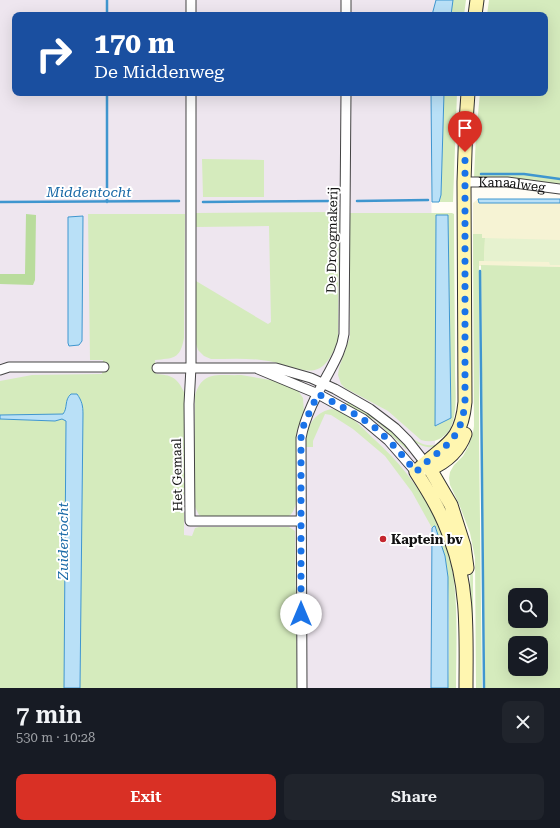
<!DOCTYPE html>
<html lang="en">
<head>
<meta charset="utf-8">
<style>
  :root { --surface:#171b24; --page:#20242c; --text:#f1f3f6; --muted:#9ea1a6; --accent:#d93025 }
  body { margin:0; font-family:"Roboto Serif",serif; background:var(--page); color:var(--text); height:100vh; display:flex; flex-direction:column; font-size:15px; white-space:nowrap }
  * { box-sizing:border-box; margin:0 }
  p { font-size:13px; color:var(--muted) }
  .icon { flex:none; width:22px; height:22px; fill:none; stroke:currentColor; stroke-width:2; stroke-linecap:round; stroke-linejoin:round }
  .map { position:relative; height:688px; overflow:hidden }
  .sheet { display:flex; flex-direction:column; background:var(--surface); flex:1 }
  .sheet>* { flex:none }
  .hud { position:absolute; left:12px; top:12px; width:536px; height:84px; border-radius:8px; box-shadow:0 4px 16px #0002; background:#1a4fa0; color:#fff; overflow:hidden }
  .fabs { position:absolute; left:508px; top:588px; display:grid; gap:8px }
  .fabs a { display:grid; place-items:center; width:40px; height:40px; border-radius:8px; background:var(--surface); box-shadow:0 4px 16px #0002; font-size:20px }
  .pin { position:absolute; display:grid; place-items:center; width:34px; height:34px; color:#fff; margin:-41px -17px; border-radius:50% 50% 50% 0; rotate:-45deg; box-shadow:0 0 4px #0007 }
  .pin .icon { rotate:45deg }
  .me { position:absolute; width:44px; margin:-22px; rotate:0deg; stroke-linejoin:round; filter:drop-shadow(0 0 3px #0008) }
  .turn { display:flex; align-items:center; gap:14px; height:84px; padding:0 16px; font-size:18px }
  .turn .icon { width:52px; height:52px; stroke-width:2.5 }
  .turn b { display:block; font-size:28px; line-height:34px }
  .round { display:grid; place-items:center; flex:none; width:42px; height:42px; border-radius:8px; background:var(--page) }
  .headline { display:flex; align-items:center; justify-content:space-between; height:68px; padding:0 16px }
  h1 { font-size:24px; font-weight:600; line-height:30px }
  .action { display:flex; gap:8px; margin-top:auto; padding:8px 16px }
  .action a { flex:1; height:46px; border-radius:8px; background:var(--accent); color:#fff; font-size:16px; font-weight:600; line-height:46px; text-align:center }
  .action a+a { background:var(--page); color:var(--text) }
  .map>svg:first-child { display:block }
  .industrial { fill:#eee6ef }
  .farmland { fill:#f6f3d4 }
  .green { fill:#d5ebbd; fill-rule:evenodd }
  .forest { fill:#b9dc9c }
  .pitch { fill:#e6f2cf }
  .water { fill:#b9e0f7; stroke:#3f96cf }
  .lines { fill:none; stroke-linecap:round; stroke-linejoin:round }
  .stream { stroke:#3f96cf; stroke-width:2.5 }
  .street-casing { stroke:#444; stroke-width:11 }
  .secondary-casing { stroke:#333; stroke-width:15 }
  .street { stroke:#fff; stroke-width:9 }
  .secondary { stroke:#fff6b0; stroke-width:13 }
  .route { stroke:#1a73e8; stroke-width:7; stroke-dasharray:0 12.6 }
  .poi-dot { fill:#c4262e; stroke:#fff; stroke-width:1.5 }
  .labels { text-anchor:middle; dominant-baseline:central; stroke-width:4; stroke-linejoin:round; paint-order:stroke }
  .street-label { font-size:13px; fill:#111; stroke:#fff }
  .poi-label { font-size:13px; font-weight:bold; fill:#111; stroke:#fff; text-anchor:start }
  .water-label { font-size:14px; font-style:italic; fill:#1768a6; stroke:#fff }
</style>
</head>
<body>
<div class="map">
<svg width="560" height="688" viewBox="0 0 560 688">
  <rect width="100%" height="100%" fill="#fffdf5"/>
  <path class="industrial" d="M0 0H437L432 15H15V93H431V181L435 426V526L432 528 431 688H0Z"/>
  <path class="farmland" d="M478 199H560V267L479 266 473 265V203Z"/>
  <path class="green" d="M453 0H466L464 15H451Z
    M489 0H560V184L474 178 476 135 480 93H545V15H487Z
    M444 93H457L453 202H439L441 195Z
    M202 159 264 160V197H203Z
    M339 212 338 339C321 391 300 364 261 360 245 358 228 359 211 359L204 356 198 350 196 344 195 338 196 281 268 324 271 322 269 226 196 227V213Z
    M350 213H452L454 214C454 266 455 318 455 370 455 388 458 410 451 427 445 439 433 444 421 440L388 411 345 388 341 384 338 375 339 368 350 337ZM436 215H448L451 418 436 426Z
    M88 214H185L184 338C180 360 173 358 155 360L156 374C171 375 177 377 184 392V535L192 536 195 528 199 527H289L295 531 297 688H80L83 414 66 410 63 414 58 415H0V381L32 375 102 374 103 360H90Z
    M473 234H482V238H485L484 261H479V439L482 688H476L475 558 470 533 459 504 450 485 449 478 450 472 454 465 463 456 468 447 473 433 474 426Z
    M481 265 560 267V688H485ZM515 595H541V621H515ZM515 643H541V669H515Z
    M241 375 276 381 296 389 299 392 303 398 304 413 297 430 296 440V503C294 510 293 514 286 518L204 517 199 515 194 505 195 396C202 370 218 376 241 375Z
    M349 399 385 423 409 446 406 449 375 420 345 406Z
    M331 409C347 409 364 430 375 440 416 477 447 526 454 581 458 616 456 653 456 688H448C449 666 449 645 449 623 449 588 449 558 434 526L432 528 412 492 385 456 353 429 331 415 325 414 313 441V447H305C305 429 313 413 331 409Z
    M390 418C403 428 416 448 434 445L436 447C416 450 403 432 390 420Z
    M0 419 55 421 62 419 66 420 64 688H0Z
    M457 504 465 528 472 554 473 580V688H471L470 562Z"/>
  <path class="forest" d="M26 214 36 215 35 280 33 285 0 284V274H25Z"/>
  <path class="pitch" d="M485 238 560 240V265H550L549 262 484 261Z"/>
  <path class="water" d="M436 0H453L451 15H432Z
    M431 93H444L441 195 439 202H432V200Z
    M478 199H560V203H479Z
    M436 215H448L451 418 435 426Z
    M83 216 82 341 79 345 69 346 68 343V217Z
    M71 394H77C82 401 83 406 83 414L80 688H64L66 421 62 419 55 421 0 419V415L63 414C68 408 64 400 71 394Z
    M434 526H435L445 556 448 577V688H431L432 528Z"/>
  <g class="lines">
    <path class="stream" d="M107 15V0
      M481 174H524L560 179
      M357 201 428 200
      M0 202 179 201
      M107 202V93
      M203 202 332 201
      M480 271 484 688"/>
    <defs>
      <g id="street">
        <path d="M191 15V0"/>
        <path d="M346 15V0"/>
        <path d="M191 93V367L189 404 190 521H301"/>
        <path id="s1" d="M464 182H507L560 189"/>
        <path d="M157 368H276L311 378 335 389 370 409 395 428 408 441 430 469 416 472 388 440 363 419 318 394 258 369"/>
        <path d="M0 370 9 367H104"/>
        <path d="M302 688 301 438C305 416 317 394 328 374 335 361 342 349 344 334L346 93"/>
      </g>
      <path id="secondary" d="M475 15 477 0
        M465 434C459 451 446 462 430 469L451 505 464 546 467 568
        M466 688C466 638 469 587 451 540 443 515 430 494 416 472 442 444 461 446 465 402L464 182 466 122 468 93"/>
    </defs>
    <use href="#street" class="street-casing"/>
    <use href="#secondary" class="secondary-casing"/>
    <use href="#street" class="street"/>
    <use href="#secondary" class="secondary"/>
  </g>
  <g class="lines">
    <path class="route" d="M301 614V438L304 424 318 394C337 404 357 414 374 427 390 440 403 456 416 472 442 445 461 445 465 402V152"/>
  </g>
  <circle class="poi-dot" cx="383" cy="539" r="4"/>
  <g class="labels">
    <g class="street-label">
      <text stroke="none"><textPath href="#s1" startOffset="48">Kanaalweg</textPath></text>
      <text transform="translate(332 240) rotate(-89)">De Droogmakerij</text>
      <text transform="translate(177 475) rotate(-91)">Het Gemaal</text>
    </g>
    <g class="poi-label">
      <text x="391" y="539">Kaptein bv</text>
    </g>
    <g class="water-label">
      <text x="89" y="192">Middentocht</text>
      <text transform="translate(63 541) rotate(-90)">Zuidertocht</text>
    </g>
  </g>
</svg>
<div class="fabs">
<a><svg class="icon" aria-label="search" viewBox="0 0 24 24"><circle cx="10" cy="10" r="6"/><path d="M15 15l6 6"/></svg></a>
<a><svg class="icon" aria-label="layers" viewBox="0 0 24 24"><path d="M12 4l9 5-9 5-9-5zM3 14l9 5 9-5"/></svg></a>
</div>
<div class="pin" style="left:465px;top:152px;background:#d93025"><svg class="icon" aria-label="arrive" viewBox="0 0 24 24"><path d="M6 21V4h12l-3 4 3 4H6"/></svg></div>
<svg class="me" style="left:301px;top:614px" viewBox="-20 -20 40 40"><circle r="19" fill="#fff"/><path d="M0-13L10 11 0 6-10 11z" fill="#1a73e8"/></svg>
<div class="hud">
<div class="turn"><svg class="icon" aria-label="right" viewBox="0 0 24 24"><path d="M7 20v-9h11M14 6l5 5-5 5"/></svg><div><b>170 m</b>De Middenweg</div></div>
</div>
</div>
<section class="sheet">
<div class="headline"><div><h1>7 min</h1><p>530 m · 10:28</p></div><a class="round"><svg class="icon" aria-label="close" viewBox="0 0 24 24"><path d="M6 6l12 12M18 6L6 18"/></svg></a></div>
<div class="action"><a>Exit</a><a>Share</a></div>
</section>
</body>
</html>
